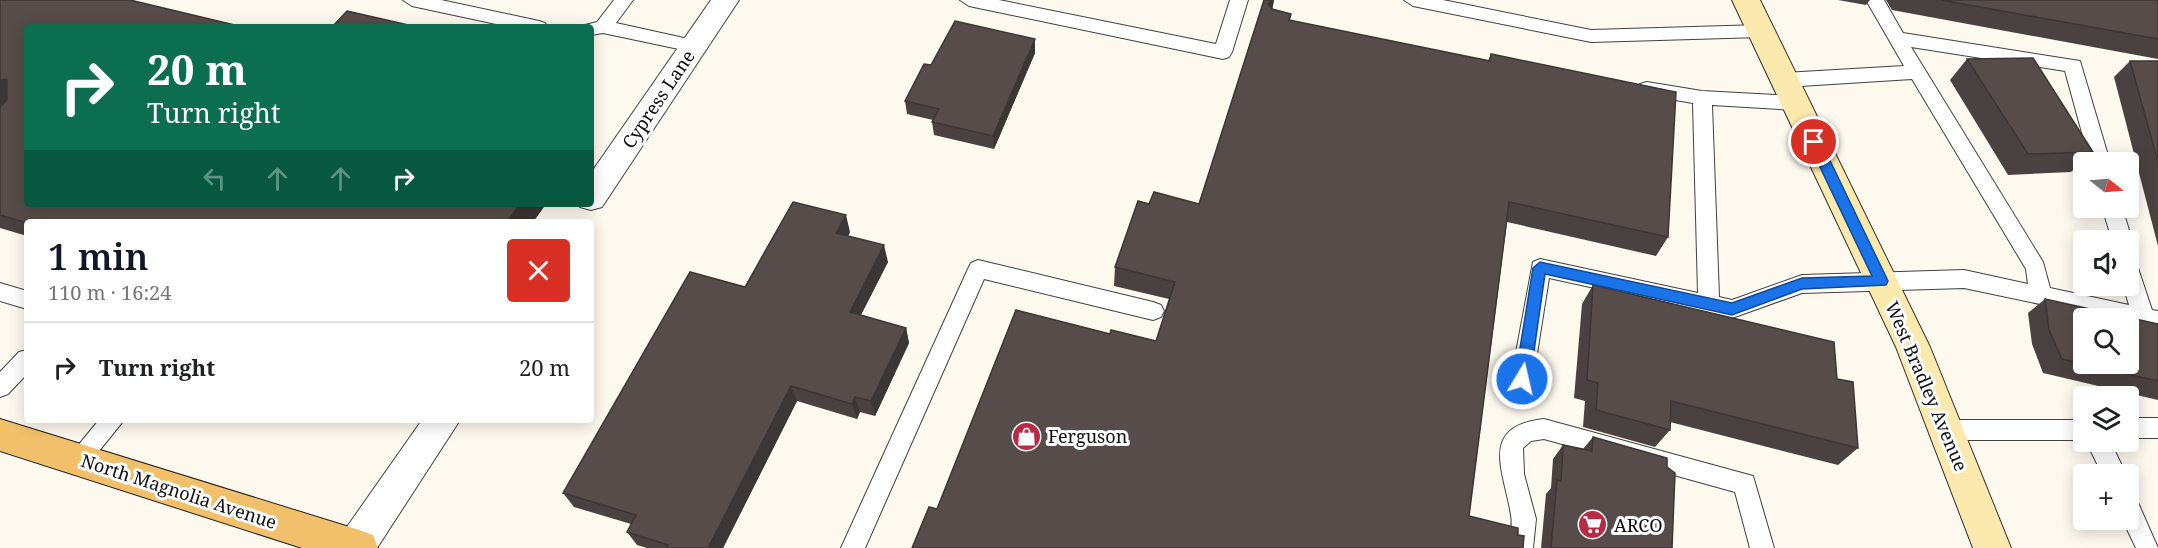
<!DOCTYPE html>
<html lang="en">
<head>
<meta charset="utf-8">
<style>
  :root { --surface:#fff; --page:#f2f2f2; --text:#202124; --muted:#757577; --line:#e0e0e0; --accent:#111827 }
  body { margin:0; font-family:"Noto Serif",serif; background:var(--page); color:var(--text); height:100vh; display:flex; flex-direction:column; font-size:22px; white-space:nowrap }
  * { box-sizing:border-box; margin:0 }
  p { font-size:20px; color:var(--muted) }
  .icon { flex:none; width:33px; height:33px; fill:none; stroke:currentColor; stroke-width:2; stroke-linecap:round; stroke-linejoin:round }
  .map { position:relative; flex:1; overflow:hidden }
  .sheet { position:absolute; left:24px; top:219px; width:570px; height:204px; display:flex; flex-direction:column; background:var(--surface); border-radius:6px; box-shadow:0 3px 15px #0003 }
  .sheet>* { flex:none }
  .hud { position:absolute; left:24px; top:24px; width:570px; height:183px; border-radius:6px; box-shadow:0 3px 15px #0003; background:#0b6e4f; color:#fff; overflow:hidden }
  .needle { width:39px; rotate:107deg }
  .tools { position:absolute; left:2073px; top:152px; display:grid; gap:12px }
  .tools a { display:grid; place-items:center; width:66px; height:66px; border-radius:6px; background:var(--surface); box-shadow:0 3px 15px #0003; font-size:30px }
  .pin { position:absolute; display:grid; place-items:center; width:51px; height:51px; color:#fff; margin:-26px; border:3px solid #fff; border-radius:50%; box-shadow:0 2px 6px #0007 }
  .me { position:absolute; width:66px; margin:-33px; rotate:9deg; stroke-linejoin:round; filter:drop-shadow(0 0 4px #0008) }
  .turn { display:flex; align-items:center; gap:21px; height:126px; padding:0 24px; font-size:27px }
  .turn .icon { width:78px; height:78px; stroke-width:2.5 }
  .turn b { display:block; font-size:42px; line-height:51px }
  .lanes { display:flex; align-items:center; height:57px; padding:0 24px; background:#0003; justify-content:center; gap:30px; direction:ltr }
  .lanes .off { opacity:.35 }
  .round { display:grid; place-items:center; flex:none; width:63px; height:63px; border-radius:6px; background:var(--page) }
  .head { display:flex; align-items:center; justify-content:space-between; height:102px; padding:0 24px }
  h1 { font-size:36px; font-weight:600; line-height:45px; color:var(--accent) }
  ul { padding:0; list-style:none }
  li { display:flex; align-items:center; gap:18px; height:90px; padding:0 24px; border-top:2px solid var(--line) }
  li div { flex:1 }
  li b { display:block; font-size:22px }
  li em { font-style:normal }
  .map>svg:first-child { display:block }
  .lines { fill:none; stroke-linecap:round; stroke-linejoin:round }
  .lane-casing { stroke:#414141; stroke-width:2 }
  .street-casing { stroke:#414141; stroke-width:2 }
  .secondary-casing { stroke:#303030; stroke-width:2 }
  .primary-casing { stroke:#1f1f1f; stroke-width:2 }
  .lane { fill:#fff; fill-rule:evenodd }
  .street { fill:#fff; fill-rule:evenodd }
  .secondary { fill:#fbe9ad; fill-rule:evenodd }
  .primary { fill:#f2c06b; fill-rule:evenodd }
  .wall { fill:#4a4240 }
  .shaded-wall { fill:#3c3634 }
  .building { fill:#564d4a; stroke:#3c3634; stroke-width:1.5; fill-rule:evenodd }
  .route { fill:#1a73e8; stroke:#114b97; stroke-width:1.5 }
  .labels { text-anchor:middle; dominant-baseline:central; stroke-width:6; stroke-linejoin:round; paint-order:stroke }
  .street-label { font-size:18px; fill:#0e0e0e; stroke:#fff }
  .poi-label { font-size:18px; fill:#0e0e0e; stroke:#fff; text-anchor:start }
</style>
</head>
<body>
<div class="map">
<svg width="2158" height="548" viewBox="0 0 2158 548">
  <rect width="100%" height="100%" fill="#fef9ef"/>
  <g class="lines">
    <defs>
      <path id="lane" d="M403 0H441L539 21 545 23 548 27H510L412 6Z
        M614 0H633L616 23 693 40 699 41 702 46 699 51 693 52 603 33 591 35V27H583L585 25 597 22Z
        M960 0H999L1216 44 1230 0H1248L1232 52 1229 57 1223 59 969 6Z
        M1404 0H1443L1591 30 1761 25 1767 27 1770 31 1767 35 1761 37 1591 42 1413 6Z
        M1866 0H1884L1903 33 2080 61 2110 162H2090L2065 71 1911 47 2043 262 2050 288 2129 305 2123 285H2128V257L2135 259 2152 310 2158 311V329L2128 323V318H2106L1964 288 1802 293 1732 318 1549 278 1533 379 1530 386 1522 389 1514 386 1511 379 1533 262 1540 259 1698 293 1693 103 1640 94 1638 89 1640 84 1647 82 1702 91 1795 96 1802 98 1804 103 1802 108 1795 110 1712 105 1719 297 1732 300 1802 275 1964 270 2028 284 2026 269 1912 79 1784 87 1777 85 1775 80 1777 75 1784 73 1904 66Z
        M2102 207H2122L2132 240 2129 246 2128 240H2112Z
        M978 260 1153 302 1161 305 1164 311 1161 317 1153 320 984 279 865 548H841L968 269 971 263Z
        M0 283 27 291V309L0 301Z
        M27 350V374L8 394 0 397V372L19 352Z
        M2128 418H2158V438H2128Z
        M1544 419 1753 476 1774 548H1750L1735 492 1544 439 1531 441 1523 448 1524 474 1536 519 1533 548H1509C1510 537 1513 526 1511 515 1504 471 1478 426 1544 419Z
        M99 420H124L87 466 79 470 71 466 67 459Z
        M1946 420H2084V440H1946L1938 437 1935 430 1938 423Z
        M2086 441H2110L2126 474H2102Z
        M2128 495 2136 498 2158 548H2136L2122 519H2128Z"/>
      <path id="street" d="M711 0H739L602 207 591 210 580 207 578 204H591V173Z
        M422 420H460L377 548H337L342 534Z"/>
      <path id="secondary" d="M1732 0H1760L1930 347 2011 548H1973L1896 347Z"/>
      <path id="primary" d="M0 419 359 530 373 535 378 548H302L0 451Z"/>
    </defs>
    <use href="#lane" class="lane-casing"/>
    <use href="#street" class="street-casing"/>
    <use href="#secondary" class="secondary-casing"/>
    <use href="#primary" class="primary-casing"/>
    <use href="#lane" class="lane"/>
    <use href="#street" class="street"/>
    <use href="#secondary" class="secondary"/>
    <use href="#primary" class="primary"/>
  </g>
  <path class="wall" d="M0 0 27 204H546L533 222H27V236L0 228Z
    M1264 0H1274L1272 9 1291 14 1290 20 1488 61 1491 54 1668 237 1656 256 1507 222 1469 516 1518 535 937 509 1110 334 1156 341 1169 299 1114 286 1115 267 1149 204H1199Z
    M1838 0H1870L1866 5Z
    M1886 0H2158V59L1892 10Z
    M1035 53 994 149 934 135 932 122 933 120 907 114 905 101 931 65Z
    M1967 59 2093 152 2071 172 2008 175 1950 80Z
    M2130 61H2158V246L2114 77Z
    M850 232 848 236 888 262 861 315 906 328 909 343 875 416 860 412 857 419 797 401 723 548H647L637 545 627 532 631 524 574 507 563 493Z
    M1593 285 1837 379 1858 448 1838 465 1670 422V430L1655 447 1583 427 1585 401 1574 398 1582 304Z
    M2045 299 2158 324V400L2043 373 2032 344 2028 313Z
    M1593 437 1667 467 1672 548H1541L1546 494 1551 488 1553 459 1563 445 1583 449Z"/>
  <path class="shaded-wall" d="M1272 0H1274L1271 17 1268 4Z
    M1035 39V53L994 149 993 136Z
    M7 79 27 98 0 119V80Z
    M520 204H546L533 222H507Z
    M846 215 850 232 841 250 836 233Z
    M884 245 888 262 854 328 850 312Z
    M906 328 909 343 875 416 871 401Z
    M791 386 797 401 723 548H708Z
    M855 397 860 412 857 419 852 404Z"/>
  <path class="building" d="M0 0H130L243 27H27V204L150 205 151 204H520L507 222H27V223L0 215V107L7 100V79L0 80Z
    M1264 0H1272L1268 4 1272 9 1291 14 1289 20 1490 61 1491 54 1676 92 1668 237 1509 202 1469 516 1518 528V535L1524 536 1523 548H912L929 507 937 509 1016 310 1110 334 1111 330 1156 341 1175 282 1115 267 1138 201 1149 204 1154 192 1199 204Z
    M1941 0H2158V39Z
    M347 11 417 27H332Z
    M955 21 1035 39 993 136 932 122 939 109 905 101 924 64 931 65Z
    M2033 58 2093 152 2028 154 1967 59Z
    M2130 61H2158V162Z
    M793 202 846 215 836 233 884 245 850 312 906 328 871 401 855 397 852 404 791 386 708 548H666L668 545 627 532 636 515 563 493 690 272 745 287Z
    M1593 285 1834 342 1837 379 1853 382 1858 448 1671 401 1670 430 1596 410 1598 383 1587 380Z
    M2045 299 2158 324V381L2062 359 2049 330ZM2084 318H2128V363H2084Z
    M1593 437 1667 458V467L1675 473 1672 548H1551L1557 480 1561 481 1563 445 1592 451Z"/>
  <path class="route" d="M1814 138 1821 142 1888 281 1886 285 1802 289 1732 315 1545 274 1530 379 1522 385 1517 383 1515 379 1533 268 1540 262 1732 303 1802 278 1872 276 1808 142Z"/>
  <defs>
    <symbol id="shop-disc" viewBox="-11 -11 22 22"><circle r="9.5" fill="#b82b44" stroke="#fff"/><path d="M-5-2.5h2.3a2.7 3.5 0 0 1 5.4 0H5L5.5 6h-11ZM-1.5-2.5h3a1.5 2.3 0 0 0-3 0Z" fill="#fff"/></symbol>
    <symbol id="supermarket-disc" viewBox="-11 -11 22 22"><circle r="9.5" fill="#b82b44" stroke="#fff"/><path d="M-6-5.5h2.5l.6 2H6L4.5 2H-2.5L-4.4-4H-6ZM-1.5 3.2a1.3 1.3 0 1 0 .1 0ZM3 3.2a1.3 1.3 0 1 0 .1 0Z" fill="#fff"/></symbol>
  </defs>
  <g fill-rule="evenodd">
    <use href="#shop-disc" x="1010" y="420" width="33" height="33"/>
    <use href="#supermarket-disc" x="1576" y="508" width="33" height="33"/>
  </g>
  <g class="labels">
    <g class="street-label">
      <text transform="translate(658 99) rotate(-56)">Cypress Lane</text>
      <text transform="translate(1927 386) rotate(67)">West Bradley Avenue</text>
      <text transform="translate(179 491) rotate(18)">North Magnolia Avenue</text>
    </g>
    <g class="poi-label">
      <text x="1048" y="436">Ferguson</text>
      <text x="1614" y="525">ARCO</text>
    </g>
  </g>
</svg>
<div class="tools">
<a><svg class="needle" viewBox="-14 -14 28 28"><path d="M0-13l5 13h-10z" fill="#e53935"/><path d="M0 13l5-13h-10z" fill="#757577"/></svg></a>
<a><svg class="icon" aria-label="sound" viewBox="0 0 24 24"><path d="M4 9h4l5-4v14l-5-4H4zM17 9q2 3 0 6"/></svg></a>
<a><svg class="icon" aria-label="search" viewBox="0 0 24 24"><circle cx="10" cy="10" r="6"/><path d="M15 15l6 6"/></svg></a>
<a><svg class="icon" aria-label="layers" viewBox="0 0 24 24"><path d="M12 4l9 5-9 5-9-5zM3 14l9 5 9-5"/></svg></a>
<a>+</a>
</div>
<div class="pin" style="left:1814px;top:142px;background:#d93025"><svg class="icon" aria-label="arrive" viewBox="0 0 24 24"><path d="M6 21V4h12l-3 4 3 4H6"/></svg></div>
<svg class="me" style="left:1522px;top:379px" viewBox="-20 -20 40 40"><circle r="17" fill="#1a73e8" stroke="#fff" stroke-width="3"/><path d="M0-11L8 9 0 5-8 9z" fill="#fff"/></svg>
<div class="hud">
<div class="turn"><svg class="icon" aria-label="right" viewBox="0 0 24 24"><path d="M7 20v-9h11M14 6l5 5-5 5"/></svg><div><b>20 m</b>Turn right</div></div>
<div class="lanes"><svg class="icon off" aria-label="left" viewBox="0 0 24 24"><path d="M17 20v-9H6M10 6l-5 5 5 5"/></svg><svg class="icon off" aria-label="ahead" viewBox="0 0 24 24"><path d="M12 20V5M6 11l6-6 6 6"/></svg><svg class="icon off" aria-label="ahead" viewBox="0 0 24 24"><path d="M12 20V5M6 11l6-6 6 6"/></svg><svg class="icon" aria-label="right" viewBox="0 0 24 24"><path d="M7 20v-9h11M14 6l5 5-5 5"/></svg></div>
</div>
<section class="sheet">
<div class="head"><div><h1>1 min</h1><p>110 m · 16:24</p></div><a class="round" style="background:#d93025;color:#fff"><svg class="icon" aria-label="close" viewBox="0 0 24 24"><path d="M6 6l12 12M18 6L6 18"/></svg></a></div>
<ul>
<li><svg class="icon" aria-label="right" viewBox="0 0 24 24"><path d="M7 20v-9h11M14 6l5 5-5 5"/></svg><div><b>Turn right</b></div><em>20 m</em></li>
</ul>
</section>
</div>
</body>
</html>
